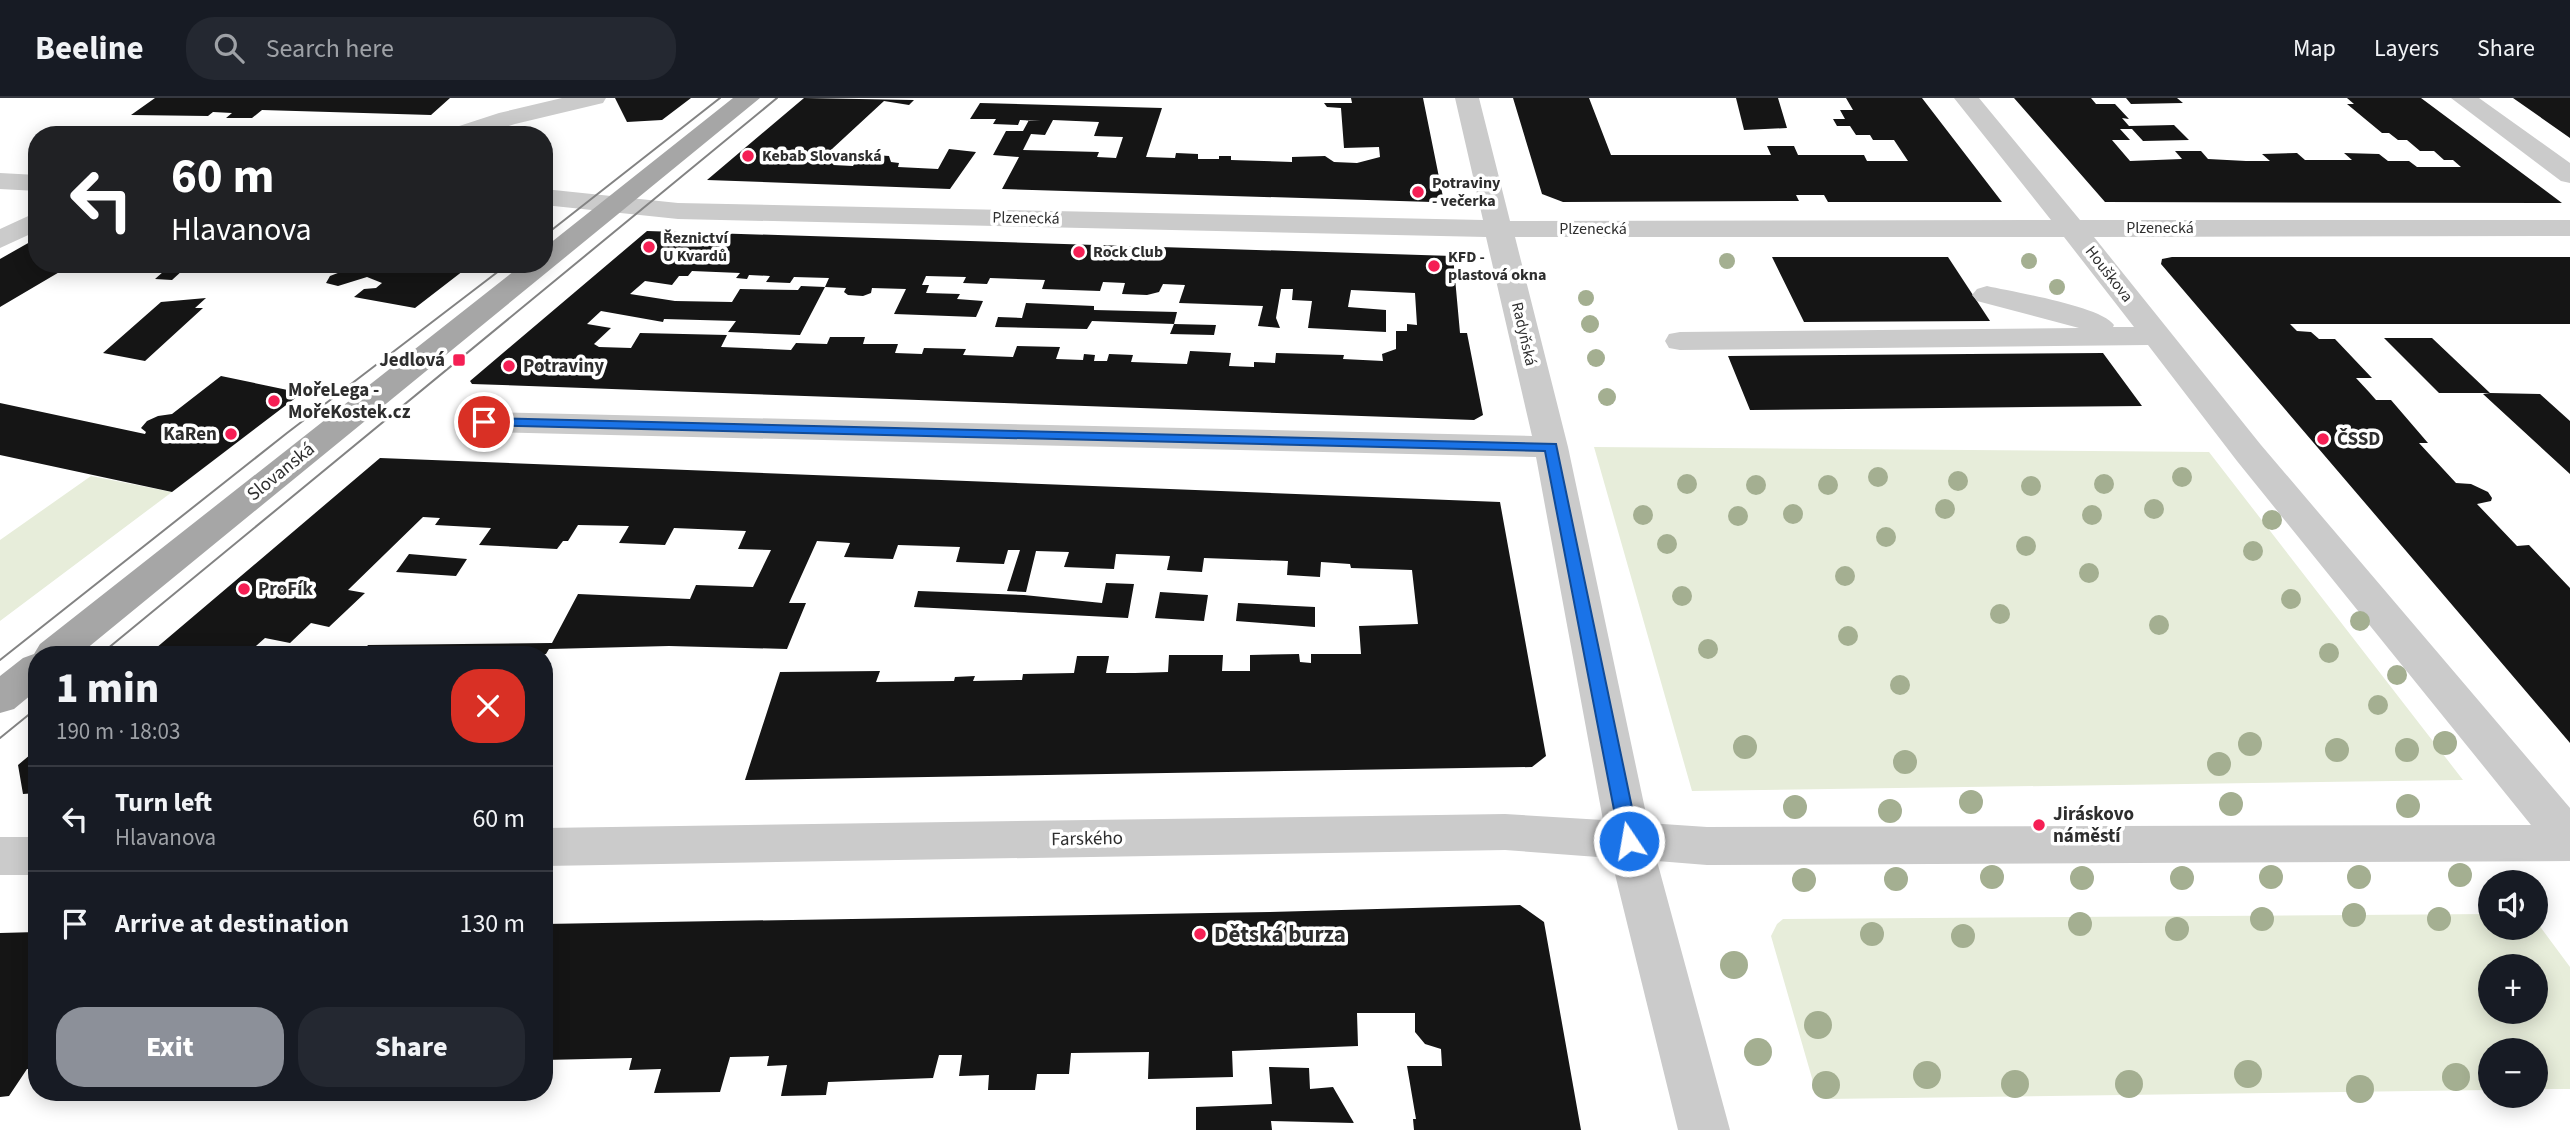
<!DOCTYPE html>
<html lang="en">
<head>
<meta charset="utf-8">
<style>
  :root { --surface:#171b24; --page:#242831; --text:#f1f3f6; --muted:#9ea1a6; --line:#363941; --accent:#8c9099 }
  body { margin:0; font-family:"Source Sans 3",sans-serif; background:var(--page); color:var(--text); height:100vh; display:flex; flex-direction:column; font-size:26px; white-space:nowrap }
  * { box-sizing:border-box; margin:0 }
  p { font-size:23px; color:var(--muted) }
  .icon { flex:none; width:38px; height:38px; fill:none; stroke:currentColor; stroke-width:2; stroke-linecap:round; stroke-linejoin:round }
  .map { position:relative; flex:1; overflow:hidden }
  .side { position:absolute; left:28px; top:548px; width:525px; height:455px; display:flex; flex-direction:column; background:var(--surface); border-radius:28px; box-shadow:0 4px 18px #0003 }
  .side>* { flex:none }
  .hud { position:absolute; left:28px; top:28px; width:525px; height:147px; border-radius:28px; box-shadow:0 4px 18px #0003; background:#202124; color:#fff; overflow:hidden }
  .buttons { position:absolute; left:2478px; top:772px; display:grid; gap:14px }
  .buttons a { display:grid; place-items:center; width:70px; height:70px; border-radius:50%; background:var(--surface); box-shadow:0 4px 18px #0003; font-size:35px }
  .pin { position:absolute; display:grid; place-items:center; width:60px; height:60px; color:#fff; margin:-30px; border:4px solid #fff; border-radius:50%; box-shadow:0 2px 7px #0007 }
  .me { position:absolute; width:77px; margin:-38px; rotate:348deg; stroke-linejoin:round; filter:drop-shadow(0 0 5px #0008) }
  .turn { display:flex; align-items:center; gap:24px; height:147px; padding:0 28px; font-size:32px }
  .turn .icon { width:91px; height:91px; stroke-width:2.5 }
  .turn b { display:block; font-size:49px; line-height:60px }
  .round { display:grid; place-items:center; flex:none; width:74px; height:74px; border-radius:28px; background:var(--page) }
  .summary { display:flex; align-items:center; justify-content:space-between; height:119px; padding:0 28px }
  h1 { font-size:42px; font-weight:800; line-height:52px }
  .cta { display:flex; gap:14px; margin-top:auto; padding:14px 28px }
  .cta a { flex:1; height:80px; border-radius:28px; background:var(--accent); color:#fff; font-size:28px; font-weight:800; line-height:80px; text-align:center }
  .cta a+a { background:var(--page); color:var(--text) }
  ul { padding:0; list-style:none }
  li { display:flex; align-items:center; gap:21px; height:105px; padding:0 28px; border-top:2px solid var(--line) }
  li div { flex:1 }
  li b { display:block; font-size:26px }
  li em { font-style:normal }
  header { display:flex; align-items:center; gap:42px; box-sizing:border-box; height:98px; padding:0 35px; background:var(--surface); border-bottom:2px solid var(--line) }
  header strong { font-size:33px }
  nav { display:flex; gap:38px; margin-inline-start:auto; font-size:24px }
  .search { width:490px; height:63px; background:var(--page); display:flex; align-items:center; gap:18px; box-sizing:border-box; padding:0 24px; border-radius:28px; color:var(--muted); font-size:26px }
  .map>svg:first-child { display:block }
  .green { fill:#e7edda; fill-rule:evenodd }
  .building { fill:#151515; fill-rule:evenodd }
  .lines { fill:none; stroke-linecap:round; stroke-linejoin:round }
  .minor { fill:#cbcbcb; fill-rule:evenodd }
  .major { fill:#a6a6a6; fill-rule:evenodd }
  .tram { stroke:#838383; stroke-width:2 }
  .tree { fill:#a4af91 }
  .route { fill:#1a73e8; stroke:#114b97; stroke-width:2 }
  .poi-dot { fill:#f51f54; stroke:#fff; stroke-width:2.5 }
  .labels { text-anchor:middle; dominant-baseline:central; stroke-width:7; stroke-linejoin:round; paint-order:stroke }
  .far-poi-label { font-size:16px; font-weight:bold; fill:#2e2e2e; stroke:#fff; text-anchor:start }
  .far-street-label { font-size:16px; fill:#2e2e2e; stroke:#fff }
  .poi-label { font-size:19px; font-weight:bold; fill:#2e2e2e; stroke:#fff; text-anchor:start }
  .street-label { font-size:19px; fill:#2e2e2e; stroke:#fff }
  .near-poi-label { font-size:23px; font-weight:bold; fill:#2e2e2e; stroke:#fff; text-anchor:start }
</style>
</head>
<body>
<header>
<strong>Beeline</strong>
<div class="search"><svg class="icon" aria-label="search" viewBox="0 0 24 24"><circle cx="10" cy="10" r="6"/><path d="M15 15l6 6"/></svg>Search here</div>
<nav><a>Map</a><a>Layers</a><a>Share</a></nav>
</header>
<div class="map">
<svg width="2570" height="1032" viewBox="0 0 2570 1032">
  <rect width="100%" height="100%" fill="#fff"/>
  <path class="green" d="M1594 349 2209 354 2463 682 1692 693Z
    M91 378 172 394 0 523V442Z
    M2490 816V830H2536V823L2570 869V991H2536V952H2490V992L1825 1001 1816 994 1771 838 1777 826 1783 821ZM2490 868H2536V914H2490Z"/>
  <path class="building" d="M155 0H450L431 17 262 12 252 20H226L232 15 213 14 208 18 131 17Z
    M615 0H691L662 22 627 24Z
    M804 0 914 2 909 7 884 3 819 63 835 64 833 67 853 68 860 56 889 58 891 64 899 65 898 69 938 71 949 51 976 54 950 91 707 82Z
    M1351 0H1423L1443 99 1432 104 1002 91 1019 59 993 57 1006 33H1023L1029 22 1041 23 1020 22 1018 27 993 26 996 21H970L980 5 1162 10 1146 59 1175 60 1176 55 1198 56V61H1219V58H1231V62L1292 64V59L1325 58 1334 64 1357 65 1380 59 1379 49 1344 50 1341 10 1327 9 1324 5H1352ZM1053 22 1099 24 1094 38 1123 39 1116 60 1097 59 1099 54 1023 52 1031 36 1045 37Z
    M1513 0H1589L1611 57H1771L1767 48H1794L1798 57H1864L1867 63H1908L1894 42H1873L1870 37H1856L1850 28H1837L1833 21H1845L1840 12H1853L1846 0H1922L2002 104H1828L1824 97H1796L1799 103 1563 104 1542 96Z
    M1736 0H1778L1787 30 1744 32Z
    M2014 0H2091L2096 6H2115L2129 21 2122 20 2129 28 2174 27 2189 42 2143 43 2132 31H2120L2130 42H2112L2130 63 2182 61 2175 53H2201L2208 61 2246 63H2270L2262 56 2297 55 2305 62H2352L2344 55 2379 56 2388 63H2409L2417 69H2461L2453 62H2444L2434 53H2420L2407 42H2398L2389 35H2382L2347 6H2354L2347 0H2421L2562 105 2105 104Z
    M2126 0H2177L2183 5 2131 6Z
    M2513 0H2570V40L2560 33Z
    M647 133 1453 158 1460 235H1467L1483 317 1474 322 472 286 470 283ZM692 173 740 175 736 180 747 181 749 177 770 178 766 184 790 185 794 179 829 180 825 189 846 190 844 194 848 197 863 198 871 195 872 190 906 191 894 216 976 219 983 203 957 201 960 196 926 195 929 187H922L926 178 966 179 963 185 987 186 990 180 1045 182 1042 191 1100 193 1103 184 1125 185 1122 196 1147 197 1159 194 1163 186 1185 187 1179 205 1263 208 1258 228 1280 230 1276 220 1281 191H1293L1292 202 1312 203 1308 230 1386 234V212L1348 209 1351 192 1415 195 1417 227 1407 226V233H1396V251L1382 256 1383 263 1343 261 1344 257 1276 255 1275 265 1254 264V269L1229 268 1231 255 1190 253 1187 266 1131 264 1133 257 1109 256 1107 263H1094L1095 257 1084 256 1083 262 1056 261 1060 249 1017 248 1013 259 963 257 966 251 924 250 922 256 895 255 898 246H863L865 239H830L827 246 796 245 791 252 721 249 727 237 640 235 631 250 599 249 594 246 611 230 587 226 601 213 663 224 664 221 736 223 728 234 800 237 825 189 801 188 798 192 740 191 732 204 675 203 630 196 645 183 672 187 679 178H688Z
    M37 140V166H73L0 209V161Z
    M1772 159H1948L1990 223 1804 224Z
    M2172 159H2570V226H2290L2297 233 2311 234 2319 241H2335L2372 280H2356L2369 294 2376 302H2391L2428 345H2419L2456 385 2471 386 2488 394 2492 400 2491 403 2477 406 2517 448 2529 447 2570 490V645L2161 166 2162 161Z
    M172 166H208L200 173 183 172 172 182 155 181Z
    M361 166H472L415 210 354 199 364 191 376 190 382 185 367 179 338 188 326 185 330 178Z
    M206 200 195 210H203L145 263 103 255 161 204Z
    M1026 205 1094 208V212L1177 214 1174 226 1092 223 1087 231 995 229 998 219 1022 220Z
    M1174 226 1216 227 1214 237 1170 236Z
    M2384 240H2432L2490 295H2439Z
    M2103 255 2142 308 1750 312 1728 258Z
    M221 278 302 295 172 394 0 357V305L145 336 146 334 141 330 147 323 158 318 172 316Z
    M2490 295 2540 296 2570 323V376L2483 296Z
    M380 360 1500 404 1546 658 1532 669 745 682 780 574 880 573 876 584 954 583 955 579 975 578 973 583 1022 582 1023 576 1074 575 1077 558H1109L1106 575H1135L1168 574 1169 557H1223L1222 573H1250V557L1299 556 1300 564 1311 565V556H1361L1359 528 1418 526 1412 472 1351 470 1350 466 1321 464 1320 479 1287 477 1288 463 1204 460 1202 474 1167 472 1170 458 1116 456 1114 471 1064 469 1069 454 1036 453 1026 494 1007 493 1020 452H1008L1004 466 956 464 960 449 898 447 893 461 844 459 850 445 817 443 789 505H806L787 551 669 548 549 551 546 556H361L368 547 552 545 578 496 690 501 696 487 753 489 771 452 738 451 746 433 674 430 665 447 619 445 629 428 578 427 568 443H563L557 451 479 447 491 430 435 427 440 420 423 419 348 492 365 495 329 529 311 525 290 545 265 540 247 556H149Z
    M409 456 467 461 456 478 396 474Z
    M1106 485 1134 486 1128 520 914 509 918 493 1024 497 1102 505Z
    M1160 494 1208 497 1204 523 1155 520Z
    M1238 505 1315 509V529L1236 523Z
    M37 651V695L23 696 18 667Z
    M1520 807 1544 824 1581 1032H1414L1413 1021H1416L1407 968H1442L1441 951 1425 946 1415 934V915H1357L1358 948 1232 953 1233 979 1148 981 1149 954 1071 955 1069 976H1037L1035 992H988L989 977 959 978 962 957H939L933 980 828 984 826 997 781 998 787 967 767 968 769 958 730 959 720 994 654 995 661 971 629 972 632 960 544 962V826L1270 814Z
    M37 834V971H27L9 998 0 999V835Z
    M1269 969 1309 970 1310 991 1333 989 1354 1025 1271 1023 1272 1032H1196V1009L1272 1006Z
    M294 994H376L374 998 292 999Z"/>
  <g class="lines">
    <path class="minor" d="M562 0H606L603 5 515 26 482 37H444L447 32 499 15Z
      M1455 0H1479L1510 123 2051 122 1954 0H1979L2080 122H2570V138L2094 139 2261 347 2570 710V763L1707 767 1657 763 1730 1032H1678L1611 760 1505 752 544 768V730L1505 716 1603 722 1536 359 484 334 472 331 467 324 472 317 484 314 1532 338 1486 139 678 121 544 107V91L678 105 1483 122ZM1515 139H2064L2134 229H2113L2114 227C2101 208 2013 194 1987 188L1977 191 1972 197 1977 203 2079 230 1680 234 1669 236 1665 243 1669 250 1680 252 2148 247 2237 363 2531 727 1707 729 1648 725 1568 349Z
      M2451 0H2479L2570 65V85L2561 83Z
      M0 75 37 77V93L0 91Z
      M37 114V133L0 150V131Z
      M0 739H37V777H0Z"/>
    <path class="major" d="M733 0H760L80 556H37V592L14 611 0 615V578L23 560 34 556 40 546 523 166H544V150Z"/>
    <path class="tram" d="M544 138 720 0
      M101 556 777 0
      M0 562 287 335 508 166
      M0 640 37 610"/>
  </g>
  <g class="tree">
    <circle cx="1727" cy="163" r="8"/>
    <circle cx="2029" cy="163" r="8"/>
    <circle cx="2057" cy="189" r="8"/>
    <circle cx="1586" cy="200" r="8"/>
    <circle cx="1590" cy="226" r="9"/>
    <circle cx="1596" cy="260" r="9"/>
    <circle cx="1607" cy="299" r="9"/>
    <circle cx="1878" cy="379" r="10"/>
    <circle cx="2182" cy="379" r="10"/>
    <circle cx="1958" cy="383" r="10"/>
    <circle cx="1687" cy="386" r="10"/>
    <circle cx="2104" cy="386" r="10"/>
    <circle cx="1756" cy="387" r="10"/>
    <circle cx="1828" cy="387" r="10"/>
    <circle cx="2031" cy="388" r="10"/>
    <circle cx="1945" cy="411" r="10"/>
    <circle cx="2154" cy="411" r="10"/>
    <circle cx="1793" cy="416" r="10"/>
    <circle cx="1643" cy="417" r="10"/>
    <circle cx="2092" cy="417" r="10"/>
    <circle cx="1738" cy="418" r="10"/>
    <circle cx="2272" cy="422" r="10"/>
    <circle cx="1886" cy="439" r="10"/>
    <circle cx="1667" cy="446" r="10"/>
    <circle cx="2026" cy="448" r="10"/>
    <circle cx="2253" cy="453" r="10"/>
    <circle cx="2089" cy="475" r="10"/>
    <circle cx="1845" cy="478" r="10"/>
    <circle cx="1682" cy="498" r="10"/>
    <circle cx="2291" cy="501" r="10"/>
    <circle cx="2000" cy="516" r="10"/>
    <circle cx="2360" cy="523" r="10"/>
    <circle cx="2159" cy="527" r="10"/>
    <circle cx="1848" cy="538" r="10"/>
    <circle cx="1708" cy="551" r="10"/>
    <circle cx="2329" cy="555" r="10"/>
    <circle cx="2397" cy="577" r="10"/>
    <circle cx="1900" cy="587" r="10"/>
    <circle cx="2378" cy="607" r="10"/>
    <circle cx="2445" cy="645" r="12"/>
    <circle cx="2250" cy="646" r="12"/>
    <circle cx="1745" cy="649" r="12"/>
    <circle cx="2337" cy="652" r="12"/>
    <circle cx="2407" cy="652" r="12"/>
    <circle cx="1905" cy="664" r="12"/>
    <circle cx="2219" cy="666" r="12"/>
    <circle cx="1971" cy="704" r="12"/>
    <circle cx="2231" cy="706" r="12"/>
    <circle cx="2408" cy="708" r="12"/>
    <circle cx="1795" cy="709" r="12"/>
    <circle cx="1890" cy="713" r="12"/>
    <circle cx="2460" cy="777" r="12"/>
    <circle cx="1992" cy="779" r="12"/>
    <circle cx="2271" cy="779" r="12"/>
    <circle cx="2359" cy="779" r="12"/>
    <circle cx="2082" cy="780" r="12"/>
    <circle cx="2182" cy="780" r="12"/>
    <circle cx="1896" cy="781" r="12"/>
    <circle cx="1804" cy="782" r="12"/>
    <circle cx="2354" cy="817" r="12"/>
    <circle cx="2262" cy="821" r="12"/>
    <circle cx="2439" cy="821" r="12"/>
    <circle cx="2080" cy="826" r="12"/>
    <circle cx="2177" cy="831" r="12"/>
    <circle cx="1872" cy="836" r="12"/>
    <circle cx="1963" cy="838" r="12"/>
    <circle cx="1734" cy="867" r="14"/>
    <circle cx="1818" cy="927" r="14"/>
    <circle cx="1758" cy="954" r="14"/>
    <circle cx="2248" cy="976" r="14"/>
    <circle cx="1927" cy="977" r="14"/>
    <circle cx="2456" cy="979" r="14"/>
    <circle cx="2015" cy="986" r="14"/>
    <circle cx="2129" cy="986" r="14"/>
    <circle cx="1826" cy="987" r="14"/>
    <circle cx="2360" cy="991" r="14"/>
  </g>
  <path class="route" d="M484 320 1556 346 1639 743 1636 748 1629 750 1623 748 1620 743 1545 353 479 327 477 324Z"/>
  <g class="poi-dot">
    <circle cx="748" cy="58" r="7"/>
    <circle cx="1418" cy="94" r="7"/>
    <circle cx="649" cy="149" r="7"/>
    <circle cx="1079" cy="154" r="7"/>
    <circle cx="1434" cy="168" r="7"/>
    <rect x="452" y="255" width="14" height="14" rx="3.5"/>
    <circle cx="509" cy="268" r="7"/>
    <circle cx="274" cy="303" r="7"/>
    <circle cx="231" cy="336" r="7"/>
    <circle cx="2323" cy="341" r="7"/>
    <circle cx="244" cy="491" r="7"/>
    <circle cx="2039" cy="727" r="7"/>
    <circle cx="1200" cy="836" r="7"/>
  </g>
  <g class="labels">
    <g class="far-poi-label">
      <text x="762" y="58">Kebab Slovanská</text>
      <text x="1432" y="85">Potraviny<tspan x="1432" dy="18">- večerka</tspan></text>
      <text x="663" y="140">Řeznictví<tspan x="663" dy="18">U Kvardů</tspan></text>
      <text x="1093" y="154">Rock Club</text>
      <text x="1448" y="159">KFD -<tspan x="1448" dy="18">plastová okna</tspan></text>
    </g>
    <g class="far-street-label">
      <text transform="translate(1026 120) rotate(1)">Plzenecká</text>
      <text x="2160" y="130">Plzenecká</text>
      <text x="1593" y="131">Plzenecká</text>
      <text transform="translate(2109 176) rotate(52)">Houškova</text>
      <text transform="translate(1524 236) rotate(77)">Radyňská</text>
    </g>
    <g class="poi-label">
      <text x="445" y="262" text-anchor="end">Jedlová</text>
      <text x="523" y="268">Potraviny</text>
      <text x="288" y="292">MořeLega -<tspan x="288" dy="22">MořeKostek.cz</tspan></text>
      <text x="217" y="336" text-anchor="end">KaRen</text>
      <text x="2337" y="341">ČSSD</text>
      <text x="258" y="491">ProFík</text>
      <text x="2053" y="716">Jiráskovo<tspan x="2053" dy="22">náměstí</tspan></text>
    </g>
    <g class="street-label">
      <text transform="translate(281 374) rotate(-39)">Slovanská</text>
      <text transform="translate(1087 741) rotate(-1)">Farského</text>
    </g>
    <g class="near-poi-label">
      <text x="1214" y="836">Dětská burza</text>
    </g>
  </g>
</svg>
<div class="buttons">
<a><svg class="icon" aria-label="sound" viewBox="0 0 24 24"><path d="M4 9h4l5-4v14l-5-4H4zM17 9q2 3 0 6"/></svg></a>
<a>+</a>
<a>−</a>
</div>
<div class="pin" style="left:484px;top:324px;background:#d93025"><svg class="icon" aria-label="arrive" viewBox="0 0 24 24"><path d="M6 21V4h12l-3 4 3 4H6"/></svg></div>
<svg class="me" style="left:1629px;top:743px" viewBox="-20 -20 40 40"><circle r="17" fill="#1a73e8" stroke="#fff" stroke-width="3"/><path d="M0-11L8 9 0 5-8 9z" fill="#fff"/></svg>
<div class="hud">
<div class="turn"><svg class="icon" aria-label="left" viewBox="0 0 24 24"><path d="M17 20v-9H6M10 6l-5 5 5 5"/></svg><div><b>60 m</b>Hlavanova</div></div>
</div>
<section class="side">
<div class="summary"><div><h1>1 min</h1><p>190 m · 18:03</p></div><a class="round" style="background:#d93025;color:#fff"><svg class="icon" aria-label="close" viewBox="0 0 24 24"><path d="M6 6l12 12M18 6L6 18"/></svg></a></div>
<ul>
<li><svg class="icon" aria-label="left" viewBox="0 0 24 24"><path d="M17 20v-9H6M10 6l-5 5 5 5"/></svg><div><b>Turn left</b><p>Hlavanova</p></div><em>60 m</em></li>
<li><svg class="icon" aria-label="arrive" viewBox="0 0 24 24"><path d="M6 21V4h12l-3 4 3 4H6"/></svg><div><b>Arrive at destination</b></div><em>130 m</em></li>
</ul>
<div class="cta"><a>Exit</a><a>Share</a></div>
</section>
</div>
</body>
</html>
